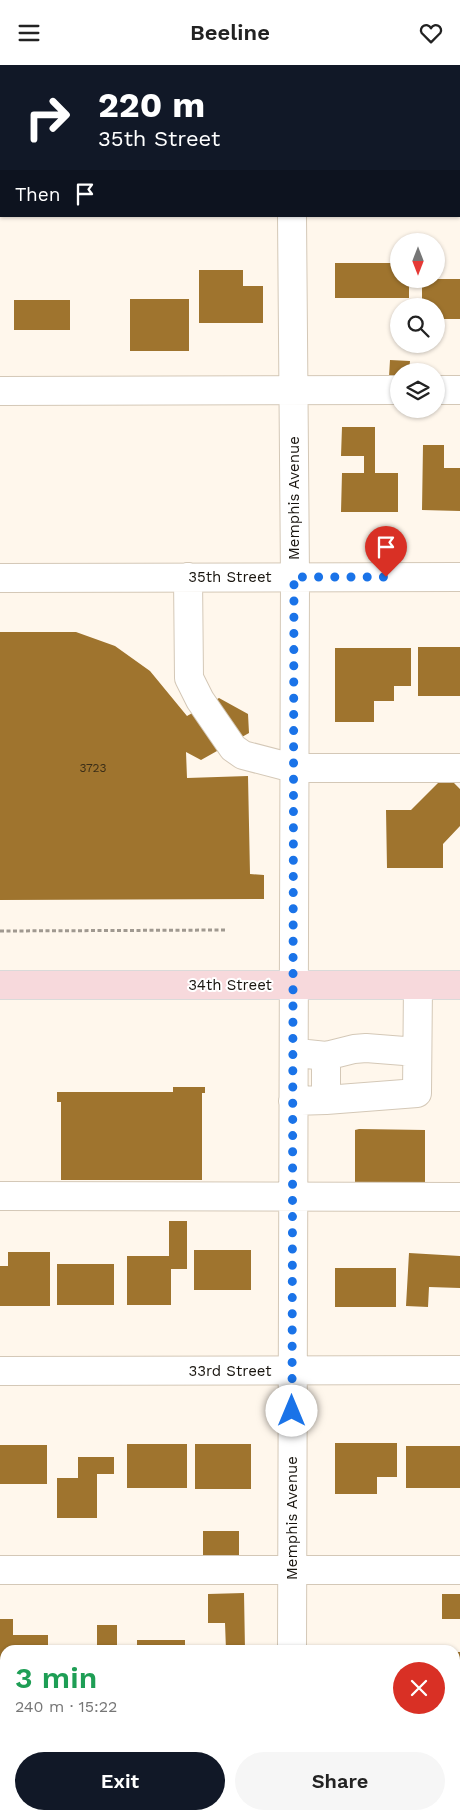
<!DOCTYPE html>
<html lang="en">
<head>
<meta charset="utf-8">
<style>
  :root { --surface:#fff; --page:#f6f6f6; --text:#222; --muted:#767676; --accent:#111827 }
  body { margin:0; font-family:"Work Sans",sans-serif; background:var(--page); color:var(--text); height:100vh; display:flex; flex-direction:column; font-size:19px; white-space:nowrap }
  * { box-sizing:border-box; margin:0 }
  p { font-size:16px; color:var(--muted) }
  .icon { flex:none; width:28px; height:28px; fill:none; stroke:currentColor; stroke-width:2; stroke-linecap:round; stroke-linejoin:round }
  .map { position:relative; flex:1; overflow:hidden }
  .details { position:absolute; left:0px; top:1580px; width:460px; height:175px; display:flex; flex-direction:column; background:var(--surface); border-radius:15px 15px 0 0; box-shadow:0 1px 4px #0004 }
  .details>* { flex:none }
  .hud { position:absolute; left:0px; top:0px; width:460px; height:152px; box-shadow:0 1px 4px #0004; background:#111827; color:#fff; overflow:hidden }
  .needle { width:32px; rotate:180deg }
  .buttons { position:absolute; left:390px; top:168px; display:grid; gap:10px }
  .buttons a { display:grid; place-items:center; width:55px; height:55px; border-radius:50%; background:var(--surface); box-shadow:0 1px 4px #0004; font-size:25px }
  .pin { position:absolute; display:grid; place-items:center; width:42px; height:42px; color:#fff; margin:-51px -21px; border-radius:50% 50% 50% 0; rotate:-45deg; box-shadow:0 0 5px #0007 }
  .pin .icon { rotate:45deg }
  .me { position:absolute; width:55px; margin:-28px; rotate:0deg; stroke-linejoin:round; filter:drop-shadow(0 0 4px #0008) }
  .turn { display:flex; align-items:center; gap:18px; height:105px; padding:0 15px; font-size:22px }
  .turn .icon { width:65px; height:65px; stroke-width:2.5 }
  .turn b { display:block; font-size:35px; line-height:42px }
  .then { display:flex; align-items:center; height:48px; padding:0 15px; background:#0003; gap:10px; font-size:19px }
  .round { display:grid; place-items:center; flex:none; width:52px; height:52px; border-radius:26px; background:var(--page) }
  .overview { display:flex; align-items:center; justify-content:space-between; height:85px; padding:0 15px }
  h1 { font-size:30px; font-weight:600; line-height:38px; color:#1e9e55 }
  .action { display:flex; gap:10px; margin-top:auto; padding:10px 15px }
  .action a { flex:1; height:58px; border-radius:30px; background:var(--accent); color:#fff; font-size:20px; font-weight:600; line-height:58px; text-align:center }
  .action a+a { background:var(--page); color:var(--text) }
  header { display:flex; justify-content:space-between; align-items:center; height:65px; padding:0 15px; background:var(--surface); font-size:22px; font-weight:600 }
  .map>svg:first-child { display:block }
  .building { fill:#9f742e }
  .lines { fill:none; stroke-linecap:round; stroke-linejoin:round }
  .minor-casing { stroke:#d4c8b7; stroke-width:30 }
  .major-casing { stroke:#dadad9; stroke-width:30 }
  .path { stroke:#a09990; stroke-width:3; stroke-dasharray:4 2.5; stroke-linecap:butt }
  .minor { stroke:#fff; stroke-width:28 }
  .major { stroke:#f7d9dc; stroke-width:28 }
  .route { stroke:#1a73e8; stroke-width:9; stroke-dasharray:0 16.2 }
  .labels { text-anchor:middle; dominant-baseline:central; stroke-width:4; stroke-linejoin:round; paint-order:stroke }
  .number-label { font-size:12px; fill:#3a2d17 }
  .street-label { font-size:15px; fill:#19150f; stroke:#fff }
</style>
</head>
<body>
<header><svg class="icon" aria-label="menu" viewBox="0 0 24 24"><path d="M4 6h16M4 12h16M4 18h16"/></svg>Beeline<svg class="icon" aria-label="heart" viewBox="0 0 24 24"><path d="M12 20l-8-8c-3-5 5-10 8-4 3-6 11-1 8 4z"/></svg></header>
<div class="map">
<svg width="460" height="1755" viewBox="0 0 460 1755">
  <rect width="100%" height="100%" fill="#fff7ec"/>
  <path class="building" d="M335 198H399V214H409V233H335Z
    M199 205H243V221H263V258H199Z
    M422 214H460V254H436V241H422Z
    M130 234H189V286H130Z
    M14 235H70V265H14Z
    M390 295 410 296 409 306H399V312H389Z
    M342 362H375V408H398V447H341L342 408H364V391H341Z
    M423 380H444V403H460V446L422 445Z
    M0 567H76L115 581 150 606 187 651 219 633 248 649 249 668 201 695 186 687 187 713 248 711 250 809 264 810V834L0 835Z
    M418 582H460V631H418Z
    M335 583H411V621H394V636H374V657H335Z
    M438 718H454L460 724V761L443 779V803H387L386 745H411Z
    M173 1022H205V1028H202V1115H61V1037H57V1027H173Z
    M359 1064 425 1065V1118H355V1065Z
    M169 1156H187V1204H171V1240H127V1191H169Z
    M194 1185H251V1225H194Z
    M8 1187H50V1241H0V1201H8Z
    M409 1188 460 1191V1223L429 1222 428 1242 406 1241Z
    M57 1199H114V1240H57Z
    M335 1203H396V1242H335Z
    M335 1378H397V1412H377V1429H335Z
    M127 1379H187V1423H127Z
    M195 1379H251V1424H195Z
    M0 1380H47V1419H0Z
    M406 1381H460V1423H406Z
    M78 1392H114V1409H97V1453H57V1413H78Z
    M203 1466H239V1492H203Z
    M244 1528 245 1585H226L225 1558H208V1529Z
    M442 1529H460V1554H442Z
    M0 1554H13V1570H48V1585H5V1629H0Z
    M97 1560H117V1585H58V1582H97Z
    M137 1575H185V1585H137Z
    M455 1587H460V1629H455Z"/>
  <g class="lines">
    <defs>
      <path id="minor" d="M292 0V1
        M459 135H460
        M0 136H1
        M436 325H460
        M0 326 399 325
        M188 512 189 613 200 635 233 683 243 690 293 703H460
        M0 513 460 512
        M307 989 326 991V1035
        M326 991 354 984 366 983 417 987
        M293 1036 326 1035 417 1028 418 920
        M0 1131 460 1132
        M0 1306 460 1305
        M0 1505H460
        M292 1585 295 512 292 151
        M0 1696H5
        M455 1696H460
        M291 1755V1750"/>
      <path id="major" d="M0 920H460"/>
    </defs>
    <use href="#minor" class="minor-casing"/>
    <use href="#major" class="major-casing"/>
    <path class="path" d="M0 866 226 865"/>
    <use href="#minor" class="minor"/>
    <use href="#major" class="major"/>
  </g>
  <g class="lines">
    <path class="route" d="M292 1346 294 512H386"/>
  </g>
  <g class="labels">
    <g class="number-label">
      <text x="93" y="703">3723</text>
    </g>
    <g class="street-label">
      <text transform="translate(294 433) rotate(-90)">Memphis Avenue</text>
      <text x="230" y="512">35th Street</text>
      <text x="230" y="920">34th Street</text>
      <text x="230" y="1306">33rd Street</text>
      <text transform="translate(292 1453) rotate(-90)">Memphis Avenue</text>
    </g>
  </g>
</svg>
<div class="buttons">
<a><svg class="needle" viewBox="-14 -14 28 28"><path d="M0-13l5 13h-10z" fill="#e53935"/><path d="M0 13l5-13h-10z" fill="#767676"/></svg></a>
<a><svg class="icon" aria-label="search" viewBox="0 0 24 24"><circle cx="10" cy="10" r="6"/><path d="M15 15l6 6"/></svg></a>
<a><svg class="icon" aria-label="layers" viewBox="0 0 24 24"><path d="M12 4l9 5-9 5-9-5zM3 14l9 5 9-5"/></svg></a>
</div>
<div class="pin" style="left:386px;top:512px;background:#d93025"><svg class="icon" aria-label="arrive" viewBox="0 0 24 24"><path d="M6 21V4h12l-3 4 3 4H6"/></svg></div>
<svg class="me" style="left:292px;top:1346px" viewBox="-20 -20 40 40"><circle r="19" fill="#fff"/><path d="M0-13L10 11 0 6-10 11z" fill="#1a73e8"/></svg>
<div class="hud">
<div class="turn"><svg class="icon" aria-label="right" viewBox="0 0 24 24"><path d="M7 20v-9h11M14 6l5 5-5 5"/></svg><div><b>220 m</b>35th Street</div></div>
<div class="then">Then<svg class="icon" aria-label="arrive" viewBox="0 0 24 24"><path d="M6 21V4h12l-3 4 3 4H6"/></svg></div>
</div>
<section class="details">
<div class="overview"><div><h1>3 min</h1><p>240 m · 15:22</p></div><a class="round" style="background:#d93025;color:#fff"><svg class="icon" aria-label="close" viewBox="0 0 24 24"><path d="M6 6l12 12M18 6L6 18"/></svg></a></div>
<div class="action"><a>Exit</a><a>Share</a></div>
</section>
</div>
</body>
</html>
